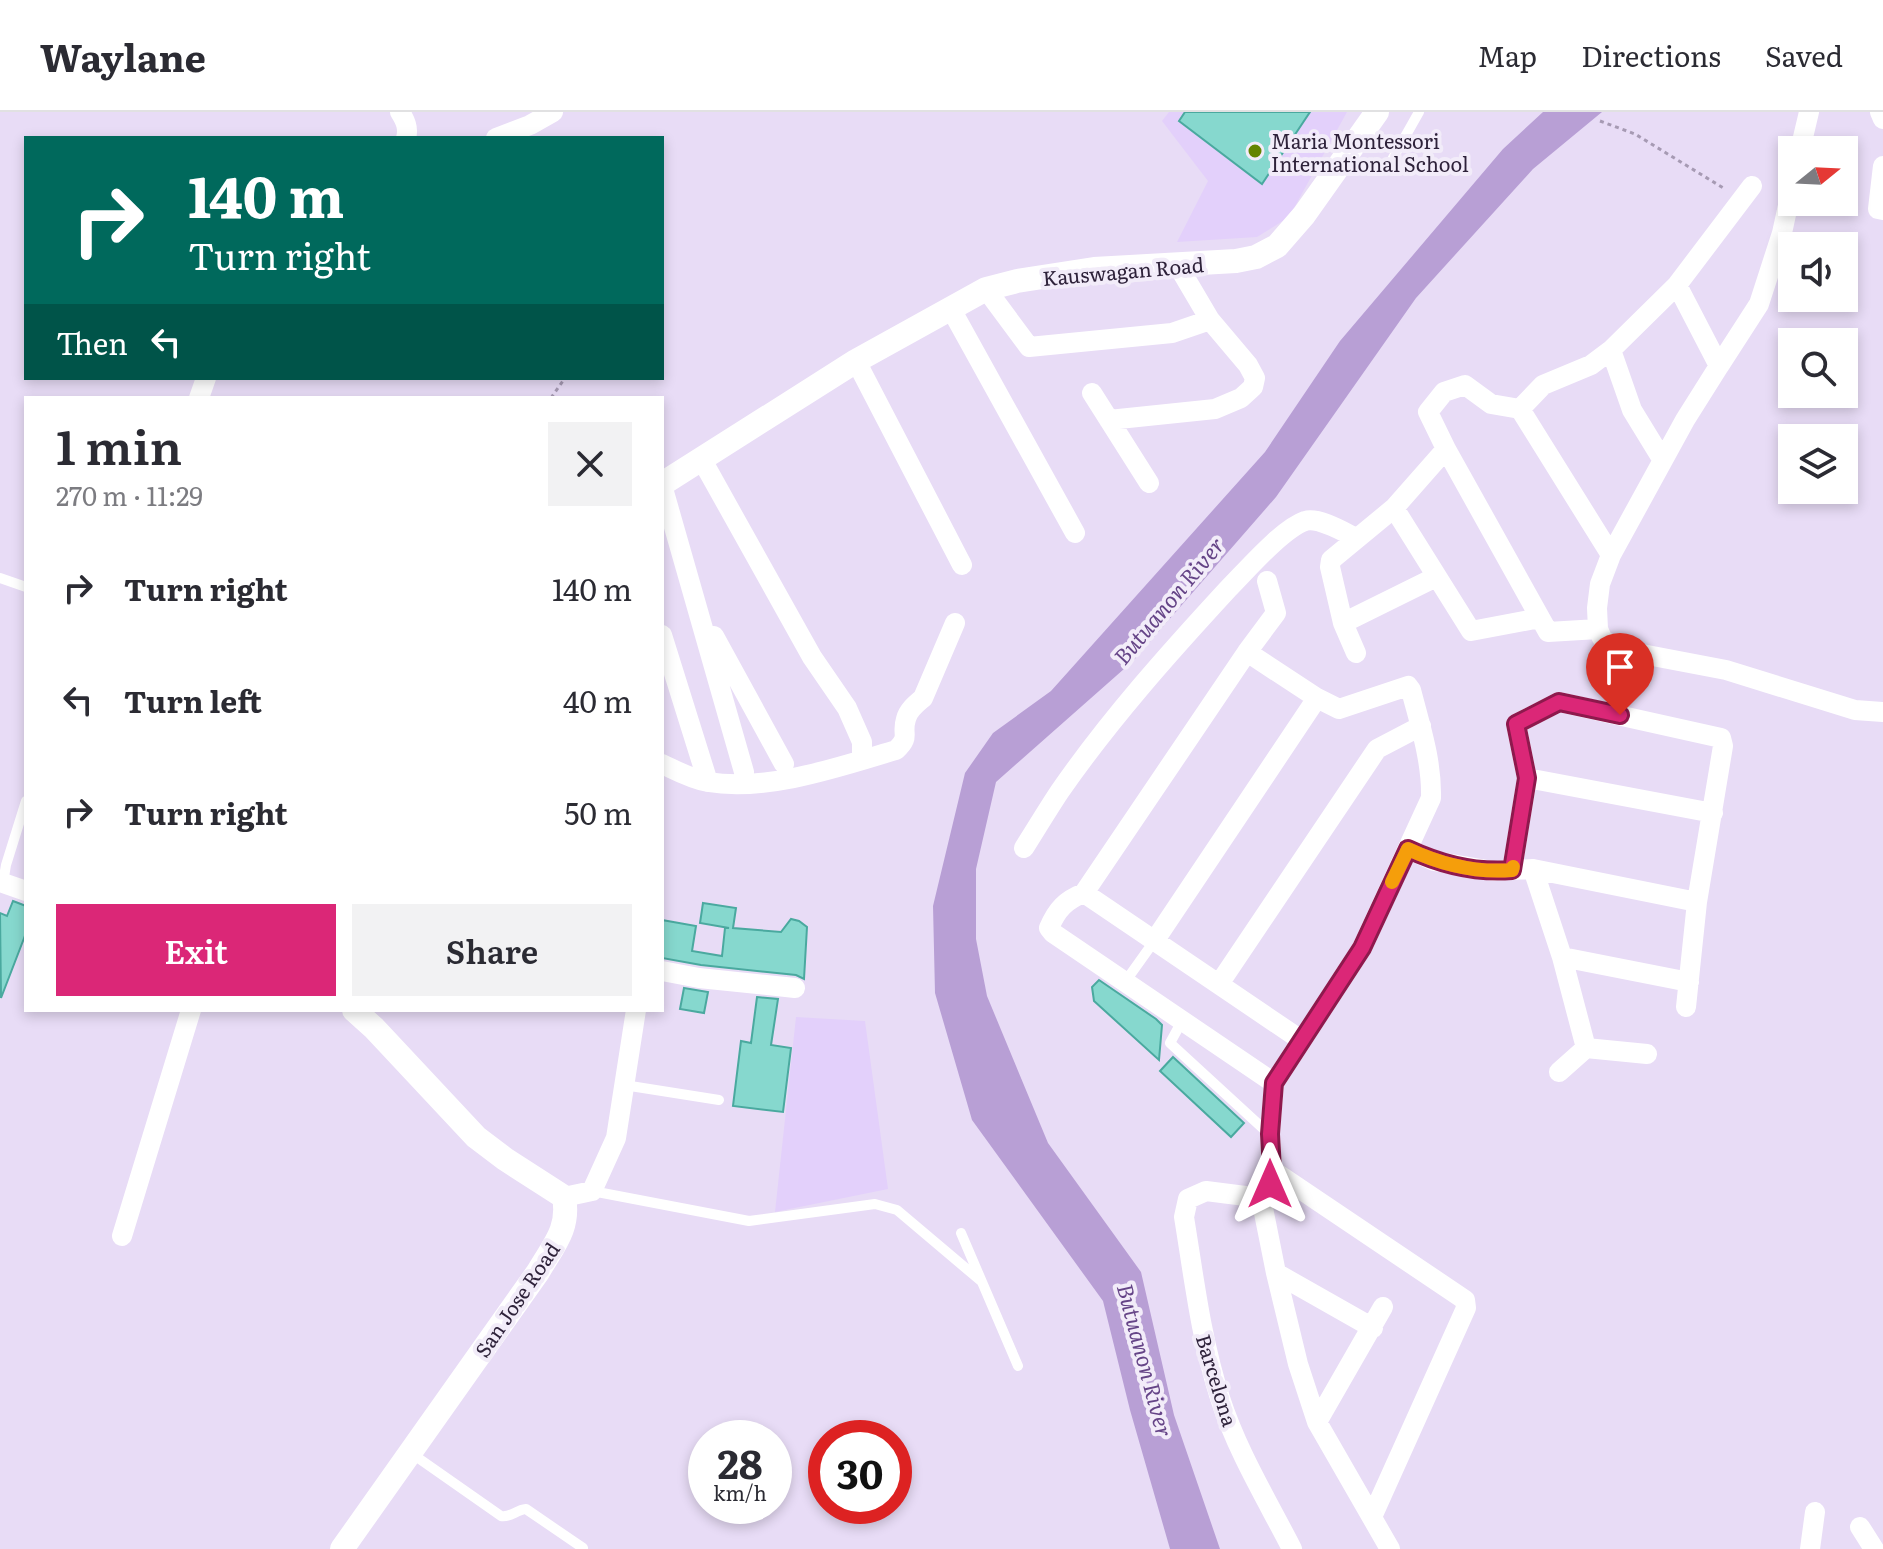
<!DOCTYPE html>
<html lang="en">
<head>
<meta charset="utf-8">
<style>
  :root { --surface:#fff; --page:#f2f2f3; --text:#2b2b33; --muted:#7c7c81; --line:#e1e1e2; --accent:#db2777 }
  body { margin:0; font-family:Literata,serif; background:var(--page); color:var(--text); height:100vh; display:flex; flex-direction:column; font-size:30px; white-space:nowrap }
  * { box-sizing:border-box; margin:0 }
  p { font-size:26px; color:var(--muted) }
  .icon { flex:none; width:44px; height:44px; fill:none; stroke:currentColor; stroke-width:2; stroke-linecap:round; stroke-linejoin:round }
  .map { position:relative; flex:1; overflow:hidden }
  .sheet { position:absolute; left:24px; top:284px; width:640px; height:616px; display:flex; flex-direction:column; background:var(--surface); border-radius:0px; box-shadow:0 4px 12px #0003 }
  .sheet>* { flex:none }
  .guide { position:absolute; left:24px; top:24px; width:640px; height:244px; border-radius:0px; box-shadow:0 4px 12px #0003; background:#00695c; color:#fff; overflow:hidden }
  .needle { width:52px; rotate:72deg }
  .buttons { position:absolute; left:1778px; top:24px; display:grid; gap:16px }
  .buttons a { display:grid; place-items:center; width:80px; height:80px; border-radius:0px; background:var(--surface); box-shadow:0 4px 12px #0003; font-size:40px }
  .speed { position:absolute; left:688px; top:1308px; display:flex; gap:16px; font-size:40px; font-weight:700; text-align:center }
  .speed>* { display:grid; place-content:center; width:104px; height:104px; border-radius:50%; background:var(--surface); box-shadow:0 4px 12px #0003; line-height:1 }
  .speed small { font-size:20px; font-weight:400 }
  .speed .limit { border:12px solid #d22; background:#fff; color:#111 }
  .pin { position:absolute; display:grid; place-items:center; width:68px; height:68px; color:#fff; margin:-82px -34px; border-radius:50% 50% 50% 0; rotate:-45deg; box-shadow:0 0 8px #0007 }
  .pin .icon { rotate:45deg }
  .me { position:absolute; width:88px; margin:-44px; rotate:0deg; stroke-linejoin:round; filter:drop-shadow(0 0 6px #0008) }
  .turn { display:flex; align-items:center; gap:28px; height:168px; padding:0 32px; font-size:36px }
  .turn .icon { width:104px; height:104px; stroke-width:2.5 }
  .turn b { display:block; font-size:56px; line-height:68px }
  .then { display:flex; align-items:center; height:76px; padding:0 32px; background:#0003; gap:16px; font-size:30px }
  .round { display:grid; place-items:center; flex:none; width:84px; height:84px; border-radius:0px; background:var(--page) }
  .headline { display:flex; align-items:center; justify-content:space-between; height:136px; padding:0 32px }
  h1 { font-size:48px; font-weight:600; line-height:60px }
  .action { display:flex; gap:16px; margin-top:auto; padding:16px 32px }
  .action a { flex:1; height:92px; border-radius:0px; background:var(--accent); color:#fff; font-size:32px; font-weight:600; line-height:92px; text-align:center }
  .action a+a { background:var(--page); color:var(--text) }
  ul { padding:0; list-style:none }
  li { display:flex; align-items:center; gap:24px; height:112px; padding:0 32px }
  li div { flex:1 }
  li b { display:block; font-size:30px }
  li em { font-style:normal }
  header { display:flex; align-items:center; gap:48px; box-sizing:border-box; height:112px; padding:0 40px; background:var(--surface); border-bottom:2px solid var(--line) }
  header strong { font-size:38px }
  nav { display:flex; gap:44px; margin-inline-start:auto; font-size:28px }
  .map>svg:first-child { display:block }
  .built { fill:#e3d0fb }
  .water { fill:#b89fd5 }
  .building { fill:#86d8ce; stroke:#4aa99f; stroke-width:2 }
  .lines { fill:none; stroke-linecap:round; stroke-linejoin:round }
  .path { stroke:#a69ab3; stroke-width:3; stroke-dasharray:4 4; stroke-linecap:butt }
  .service { stroke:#fff; stroke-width:10 }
  .minor { stroke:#fff; stroke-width:20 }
  .tertiary { stroke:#fff; stroke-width:24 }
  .route-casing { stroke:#8e194d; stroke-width:20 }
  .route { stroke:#db2777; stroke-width:14 }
  .slow { stroke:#f59e0b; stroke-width:14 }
  .poi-dot { fill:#638500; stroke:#f2ecf9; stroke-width:3 }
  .labels { text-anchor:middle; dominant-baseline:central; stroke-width:8; stroke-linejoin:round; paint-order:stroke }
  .poi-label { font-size:20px; fill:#2e223a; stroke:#f2ecf9; text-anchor:start }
  .street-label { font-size:20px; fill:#2e223a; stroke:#f2ecf9 }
  .water-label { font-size:22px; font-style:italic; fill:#654487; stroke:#f2ecf9 }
</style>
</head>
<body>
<header>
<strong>Waylane</strong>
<nav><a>Map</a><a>Directions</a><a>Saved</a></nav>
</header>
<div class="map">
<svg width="1883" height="1437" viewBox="0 0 1883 1437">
  <rect width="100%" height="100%" fill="#e8dcf6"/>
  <path class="built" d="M1169 0H1347L1289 105 1257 125 1177 130 1208 69 1162 9Z
    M796 905 865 909 888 1077 775 1100Z"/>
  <path class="water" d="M1543 0H1602L1533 57 1416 186 1276 385 1133 549 996 670 976 757V827L987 884 1048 1031 1141 1160 1174 1303 1220 1437H1170L1130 1298 1103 1189 972 1008 935 881 933 794 965 661 993 621 1051 579 1265 340 1340 229 1503 37Z"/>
  <path class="building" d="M1185 0H1310L1262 72 1179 9Z
    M13 789 26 794V821L1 886 0 801 7 804Z
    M703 791 736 796 733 816 781 820 791 807 799 809 807 815 804 867 796 863 701 853 662 846V808L696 814 692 839 722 844 725 816H729L700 811Z
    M1099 868 1156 907 1162 913 1159 948 1094 889 1092 875Z
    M684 876 708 880 704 901 680 897Z
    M757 885 778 887 771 933 791 936 783 1000 733 994 741 929 751 931Z
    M1173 945 1244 1011 1231 1025 1160 959Z"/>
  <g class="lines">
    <path class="path" d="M1600 9 1635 22 1725 77
      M551 286 565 266"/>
    <path class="service" d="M1342 51 1370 59 1389 53 1419 0
      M0 466 26 475
      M3 771 6 753 26 689
      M1125 870 1155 828
      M1182 909 1170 931 1268 1021
      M624 973 719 988
      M592 1079 749 1109 875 1092 897 1098 981 1169
      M961 1121 1018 1254
      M411 1341 501 1404C510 1406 516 1398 526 1397L583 1436"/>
    <path class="minor" d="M400 0C405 8 409 16 406 26
      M1880 0 1883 7
      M496 26 530 13 553 0
      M1800 38 1809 0
      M1883 54 1878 97 1883 98
      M1677 173 1719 254 1685 308 1611 443 1600 472 1597 496 1598 517 1602 526 1608 532 1642 542 1726 558 1855 598 1883 600
      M986 177 1029 235 1172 221 1210 208
      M951 197 1075 421
      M1611 238 1632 298 1662 347
      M856 249 962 453
      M1719 254 1759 192 1782 121 1792 75
      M1092 281 1149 371
      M199 286 206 266
      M1520 297 1543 273 1591 253 1611 238 1677 173 1752 74
      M1109 308 1215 297 1241 286 1253 275 1255 266 1248 253 1210 208 1177 152
      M702 348 812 545 847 596 862 630V648
      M662 373 744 660
      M1394 396 1471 519 1540 506
      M1267 469 1276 501 1247 540 1084 781C1066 788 1057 797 1049 816L1053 821 1274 971
      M1343 511 1436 465
      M1598 517 1548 520 1446 337 1428 300 1444 280 1465 273 1491 292 1520 297 1611 443
      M662 523 708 670
      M714 524 784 652
      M1247 540 1317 586 1339 597 1408 574 1411 578C1420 613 1432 649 1431 686L1362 836 1274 971 1270 1022 1272 1058 1270 1072 1261 1086 1276 1161 1298 1252 1317 1310 1390 1437
      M1356 541 1343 511 1330 455 1331 448 1394 396 1446 337
      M662 652C677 659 691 667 708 670 767 680 839 655 896 638 911 624 901 623 906 607 908 598 917 591 923 586L955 511
      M1527 666 1713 701
      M1024 736C1036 717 1048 697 1060 679 1110 607 1169 541 1228 477 1246 459 1282 417 1305 409 1319 405 1344 420 1356 426
      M1408 737 1434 749 1493 759 1533 757 1697 790
      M1533 757 1562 845 1586 936
      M1512 758 1527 666 1516 612 1559 590 1721 626 1723 634 1697 790 1686 895
      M0 770 26 779
      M1084 781 1301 928
      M1155 828 1317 586
      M1562 845 1689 870
      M662 859 699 866 795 876
      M1219 872 1377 637 1421 614
      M1559 960 1586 936 1647 942
      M1272 1058 1465 1188 1466 1196 1372 1405
      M564 1085 592 1079 616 1026 636 898
      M1261 1086 1206 1079 1188 1087 1184 1105C1194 1166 1201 1227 1220 1286 1237 1339 1267 1388 1292 1437
      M122 1124 191 898
      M1276 1161 1373 1216
      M1317 1310 1383 1195
      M1860 1415 1874 1437
      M1810 1437 1815 1400"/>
    <path class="tertiary" d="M662 372 856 249 986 177 1017 169 1094 157 1236 149 1256 145 1277 134 1304 103 1377 0
      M342 1437 538 1160C553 1134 570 1117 564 1085L505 1047 476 1025 374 916 354 898"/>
  </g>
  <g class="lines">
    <defs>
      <path id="route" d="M1270 1072 1272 1058 1270 1022 1274 971 1362 836 1408 737C1440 752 1477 761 1512 758L1527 666 1516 612 1559 590 1620 603"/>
    </defs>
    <use href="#route" class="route-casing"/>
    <use href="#route" class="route"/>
    <path class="slow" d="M1392 770 1408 737C1440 752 1477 761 1512 758L1513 755"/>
  </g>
  <circle class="poi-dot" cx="1255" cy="39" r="8"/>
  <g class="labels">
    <g class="poi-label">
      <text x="1271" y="28">Maria Montessori<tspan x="1271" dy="23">International School</tspan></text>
    </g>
    <g class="street-label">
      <text transform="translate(1123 158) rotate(-5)">Kauswagan Road</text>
      <text transform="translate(516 1187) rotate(-56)">San Jose Road</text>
      <text transform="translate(1218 1268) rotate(73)">Barcelona</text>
    </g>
    <g class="water-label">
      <text transform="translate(1168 488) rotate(-50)">Butuanon River</text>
      <text transform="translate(1146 1248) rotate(75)">Butuanon River</text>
    </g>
  </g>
</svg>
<div class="buttons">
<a><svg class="needle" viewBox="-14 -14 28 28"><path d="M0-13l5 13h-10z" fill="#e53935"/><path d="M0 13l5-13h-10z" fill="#7c7c81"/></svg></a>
<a><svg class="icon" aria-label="sound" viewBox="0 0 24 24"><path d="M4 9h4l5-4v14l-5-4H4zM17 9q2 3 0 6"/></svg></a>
<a><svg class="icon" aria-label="search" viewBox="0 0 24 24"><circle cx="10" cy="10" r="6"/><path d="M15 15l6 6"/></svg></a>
<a><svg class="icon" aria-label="layers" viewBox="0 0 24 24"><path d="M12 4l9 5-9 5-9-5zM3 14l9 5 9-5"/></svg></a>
</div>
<div class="speed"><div>28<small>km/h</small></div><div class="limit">30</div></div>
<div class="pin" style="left:1620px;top:603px;background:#d93025"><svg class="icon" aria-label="arrive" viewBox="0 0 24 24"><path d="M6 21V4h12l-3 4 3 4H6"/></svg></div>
<svg class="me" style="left:1270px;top:1072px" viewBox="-20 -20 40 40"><path d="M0-17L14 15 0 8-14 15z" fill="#db2777" stroke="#fff" stroke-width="4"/></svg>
<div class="guide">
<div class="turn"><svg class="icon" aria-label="right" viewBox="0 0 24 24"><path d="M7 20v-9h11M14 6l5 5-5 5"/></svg><div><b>140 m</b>Turn right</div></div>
<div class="then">Then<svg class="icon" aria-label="left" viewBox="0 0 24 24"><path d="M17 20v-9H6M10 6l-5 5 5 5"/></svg></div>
</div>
<section class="sheet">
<div class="headline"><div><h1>1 min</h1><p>270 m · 11:29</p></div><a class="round"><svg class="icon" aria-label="close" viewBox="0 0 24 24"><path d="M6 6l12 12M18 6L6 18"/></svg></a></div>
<ul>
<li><svg class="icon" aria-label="right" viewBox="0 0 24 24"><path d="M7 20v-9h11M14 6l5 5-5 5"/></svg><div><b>Turn right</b></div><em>140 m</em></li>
<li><svg class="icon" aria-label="left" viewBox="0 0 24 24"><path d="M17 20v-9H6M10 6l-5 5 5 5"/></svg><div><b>Turn left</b></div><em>40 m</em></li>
<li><svg class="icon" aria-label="right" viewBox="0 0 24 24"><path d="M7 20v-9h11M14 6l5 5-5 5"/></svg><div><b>Turn right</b></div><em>50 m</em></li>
</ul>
<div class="action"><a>Exit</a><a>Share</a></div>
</section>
</div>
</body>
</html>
